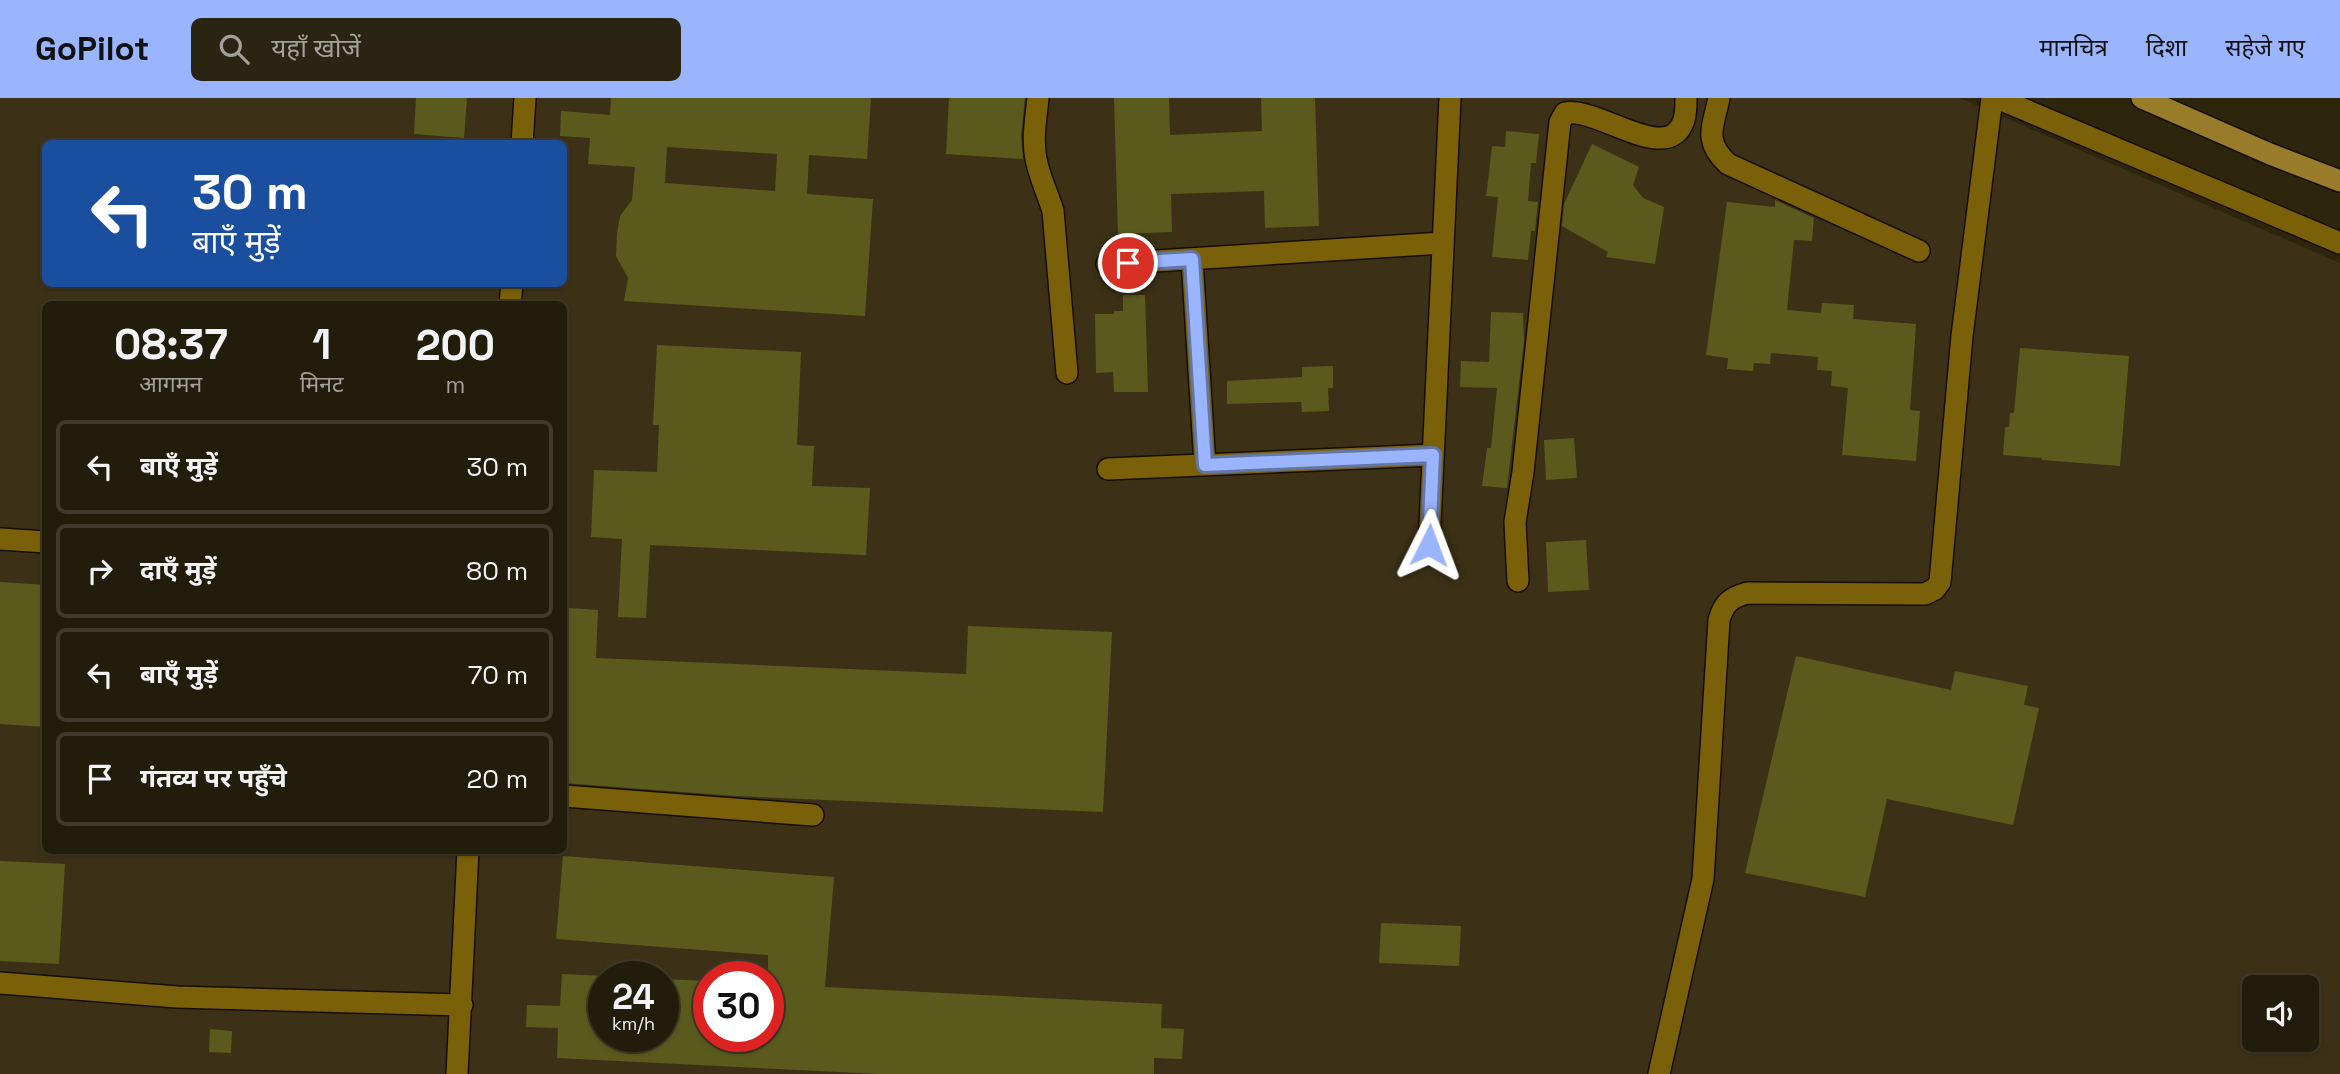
<!DOCTYPE html>
<html lang="hi">
<head>
<meta charset="utf-8">
<style>
  :root { --surface:#221c0a; --page:#2a2513; --text:#f1f3f6; --muted:#a2a19c; --line:#3f3a2b; --accent:#9ab5fd }
  body { margin:0; font-family:"Space Grotesk","Noto Sans Devanagari",sans-serif; background:var(--page); color:var(--text); height:100vh; display:flex; flex-direction:column; font-size:26px; white-space:nowrap }
  * { box-sizing:border-box; margin:0 }
  p { font-size:23px; color:var(--muted) }
  .icon { flex:none; width:38px; height:38px; fill:none; stroke:currentColor; stroke-width:2; stroke-linecap:round; stroke-linejoin:round }
  .map { position:relative; flex:1; overflow:hidden }
  .side { position:absolute; left:42px; top:203px; width:525px; height:553px; display:flex; flex-direction:column; background:var(--surface); border-radius:10px; box-shadow:0 2px 5px #0004,0 0 0 2px var(--line) }
  .side>* { flex:none }
  .hud { position:absolute; left:42px; top:42px; width:525px; height:147px; border-radius:10px; box-shadow:0 2px 5px #0004,0 0 0 2px var(--line); background:#1a4fa0; color:#fff; overflow:hidden }
  .buttons { position:absolute; left:2242px; top:877px; display:grid; gap:14px }
  .buttons a { display:grid; place-items:center; width:77px; height:77px; border-radius:10px; background:var(--surface); box-shadow:0 2px 5px #0004,0 0 0 2px var(--line); font-size:35px }
  .speed { position:absolute; left:588px; top:863px; display:flex; gap:14px; font-size:35px; font-weight:700; text-align:center }
  .speed>* { display:grid; place-content:center; width:91px; height:91px; border-radius:50%; background:var(--surface); box-shadow:0 2px 5px #0004,0 0 0 2px var(--line); line-height:1 }
  .speed small { font-size:18px; font-weight:400 }
  .speed .limit { border:10px solid #d22; background:#fff; color:#111 }
  .pin { position:absolute; display:grid; place-items:center; width:60px; height:60px; color:#fff; margin:-30px; border:4px solid #fff; border-radius:50%; box-shadow:0 2px 7px #0007 }
  .me { position:absolute; width:77px; margin:-38px; rotate:3deg; stroke-linejoin:round; filter:drop-shadow(0 0 5px #0008) }
  .turn { display:flex; align-items:center; gap:24px; height:147px; padding:0 35px; font-size:32px }
  .turn .icon { width:91px; height:91px; stroke-width:2.5 }
  .turn b { display:block; font-size:49px; line-height:60px }
  .eta { display:flex; justify-content:space-evenly; align-items:center; height:119px; text-align:center }
  .eta b { font-size:42px; font-weight:800; line-height:49px }
  ul { padding:0; list-style:none }
  li { display:flex; align-items:center; gap:21px; height:94px; margin:0 14px 10px; padding:0 21px; border:4px solid var(--line); border-radius:10px }
  li div { flex:1 }
  li b { display:block; font-size:26px }
  li em { font-style:normal }
  header { display:flex; align-items:center; gap:42px; box-sizing:border-box; height:98px; padding:0 35px; background:var(--accent); color:#111 }
  header strong { font-size:33px }
  nav { display:flex; gap:38px; margin-inline-start:auto; font-size:24px }
  .search { width:490px; height:63px; background:var(--page); display:flex; align-items:center; gap:18px; box-sizing:border-box; padding:0 24px; border-radius:10px; color:var(--muted); font-size:26px }
  .map>svg:first-child { display:block }
  .built { fill:#3c3116; fill-rule:evenodd }
  .building { fill:#5b5a1d; fill-rule:evenodd }
  .lines { fill:none; stroke-linecap:round; stroke-linejoin:round }
  .minor-casing { stroke:#160e00; stroke-width:24 }
  .major-casing { stroke:#160e00; stroke-width:24 }
  .minor { stroke:#7b600a; stroke-width:21 }
  .major { stroke:#987c2a; stroke-width:21 }
  .route-casing { stroke:#6476a4; stroke-width:18 }
  .route { stroke:#9ab5fd; stroke-width:12 }
</style>
</head>
<body>
<header>
<strong>GoPilot</strong>
<div class="search"><svg class="icon" aria-label="search" viewBox="0 0 24 24"><circle cx="10" cy="10" r="6"/><path d="M15 15l6 6"/></svg>यहाँ खोजें</div>
<nav><a>मानचित्र</a><a>दिशा</a><a>सहेजे गए</a></nav>
</header>
<div class="map">
<svg width="2340" height="976" viewBox="0 0 2340 976">
  <rect width="100%" height="100%" fill="#2e250d"/>
  <path class="built" d="M0 0H1960L2340 165V976H0ZM46 46H564V186H46ZM46 206H564V752H46ZM604 878H663V938H604ZM709 878H768V938H709ZM2254 889H2306V942H2254Z"/>
  <path class="building" d="M416 0H467L464 40 414 36Z
    M611 0H871L867 61 809 57 807 96 873 101 865 218 624 203 628 180 616 158 617 136 620 118 632 102 635 69 588 66 590 40 560 38 561 13 610 17ZM667 49 777 56 775 93 665 85Z
    M949 0H1025L1021 38 1023 61 946 56Z
    M1114 0H1169L1170 37 1262 33 1261 0H1315L1319 128 1265 130 1264 93 1171 96 1172 134 1118 136Z
    M1506 33 1539 36 1536 65H1531L1528 103 1538 104 1535 133H1531L1528 162 1492 159 1498 99 1486 98 1489 75 1492 48 1505 49Z
    M1592 46 1639 69 1633 87 1643 100 1664 109 1655 166 1606 159 1608 154 1562 128 1564 106Z
    M1775 102 1814 120 1812 143 1794 142 1787 212 1821 215 1822 205 1854 207 1853 221 1916 226 1910 312 1920 313 1916 363 1842 357 1848 290 1831 288 1832 273 1817 272 1818 259 1771 255 1770 266 1754 265 1753 273 1727 271 1728 260 1706 257 1727 104 1775 109Z
    M1123 197H1145L1148 294H1114L1113 274 1096 275 1095 216H1114V213H1123Z
    M1491 214 1523 215 1524 243 1507 390 1482 388 1487 350H1491L1497 290 1460 289 1461 263 1489 264Z
    M657 247 801 254 797 347 814 348 812 388 870 390 866 457 650 447 646 520 618 519 622 441 591 439 594 372 657 374 659 327H653Z
    M2020 250 2129 258 2120 368 2042 362V360L2003 357 2005 329H2009L2010 315H2014Z
    M1333 268V290H1328L1329 313 1302 314 1301 304 1227 306V283L1302 279V269Z
    M1574 340 1577 380 1546 382 1544 342Z
    M1586 442 1589 492 1548 494 1546 444Z
    M0 484 46 487V629L0 626Z
    M569 510 598 512 596 560 966 576 968 528 1112 534 1103 714 735 698 564 685V614Z
    M1796 558 1951 592 1955 573 2028 588 2024 607 2039 610 2013 727 1887 701 1865 799 1745 775Z
    M563 758 834 779 825 889 1162 906 1161 930 1184 931 1182 961 1154 960V976H880L557 960 558 930 526 929 527 907 560 908 562 876 604 878V938H663V881L709 883V938H768V857L556 841Z
    M0 763 65 766 59 866 0 863Z
    M1381 825 1461 828 1459 868 1379 865Z
    M210 931 232 933 231 955 209 954Z"/>
  <g class="lines">
    <defs>
      <path id="minor" d="M1038 0C1036 20 1032 41 1036 61 1039 78 1048 96 1053 113L1067 275
        M1719 0C1713 29 1703 43 1728 66L1919 153
        M1997 0 2340 145
        M522 46 525 0
        M1192 161 1205 367
        M1107 166 1443 145
        M510 206 512 186
        M1108 371 1433 357
        M0 441 46 444
        M1429 447 1450 0
        M1518 483 1515 424 1523 374 1560 24 1565 15C1600 9 1668 69 1684 22 1686 15 1686 7 1686 0
        M564 698 813 717
        M0 885 177 899 462 907
        M457 976 468 752
        M1659 976 1703 781 1719 522C1724 505 1730 500 1747 495L1925 496 1935 491 1940 484 1962 238 1992 0"/>
      <path id="major" d="M2142 0 2270 56 2340 83"/>
    </defs>
    <use href="#minor" class="minor-casing"/>
    <use href="#major" class="major-casing"/>
    <use href="#minor" class="minor"/>
    <use href="#major" class="major"/>
  </g>
  <g class="lines">
    <defs>
      <path id="route" d="M1128 165 1192 161 1205 367 1433 357 1429 447"/>
    </defs>
    <use href="#route" class="route-casing"/>
    <use href="#route" class="route"/>
  </g>
</svg>
<div class="buttons">
<a><svg class="icon" aria-label="sound" viewBox="0 0 24 24"><path d="M4 9h4l5-4v14l-5-4H4zM17 9q2 3 0 6"/></svg></a>
</div>
<div class="speed"><div>24<small>km/h</small></div><div class="limit">30</div></div>
<div class="pin" style="left:1128px;top:165px;background:#d93025"><svg class="icon" aria-label="arrive" viewBox="0 0 24 24"><path d="M6 21V4h12l-3 4 3 4H6"/></svg></div>
<svg class="me" style="left:1429px;top:447px" viewBox="-20 -20 40 40"><path d="M0-17L14 15 0 8-14 15z" fill="#9ab5fd" stroke="#fff" stroke-width="4"/></svg>
<div class="hud">
<div class="turn"><svg class="icon" aria-label="left" viewBox="0 0 24 24"><path d="M17 20v-9H6M10 6l-5 5 5 5"/></svg><div><b>30 m</b>बाएँ मुड़ें</div></div>
</div>
<section class="side">
<div class="eta">
<div><b>08:37</b><p>आगमन</p></div>
<div><b>1</b><p>मिनट</p></div>
<div><b>200</b><p>m</p></div>
</div>
<ul>
<li><svg class="icon" aria-label="left" viewBox="0 0 24 24"><path d="M17 20v-9H6M10 6l-5 5 5 5"/></svg><div><b>बाएँ मुड़ें</b></div><em>30 m</em></li>
<li><svg class="icon" aria-label="right" viewBox="0 0 24 24"><path d="M7 20v-9h11M14 6l5 5-5 5"/></svg><div><b>दाएँ मुड़ें</b></div><em>80 m</em></li>
<li><svg class="icon" aria-label="left" viewBox="0 0 24 24"><path d="M17 20v-9H6M10 6l-5 5 5 5"/></svg><div><b>बाएँ मुड़ें</b></div><em>70 m</em></li>
<li><svg class="icon" aria-label="arrive" viewBox="0 0 24 24"><path d="M6 21V4h12l-3 4 3 4H6"/></svg><div><b>गंतव्य पर पहुँचे</b></div><em>20 m</em></li>
</ul>
</section>
</div>
</body>
</html>
